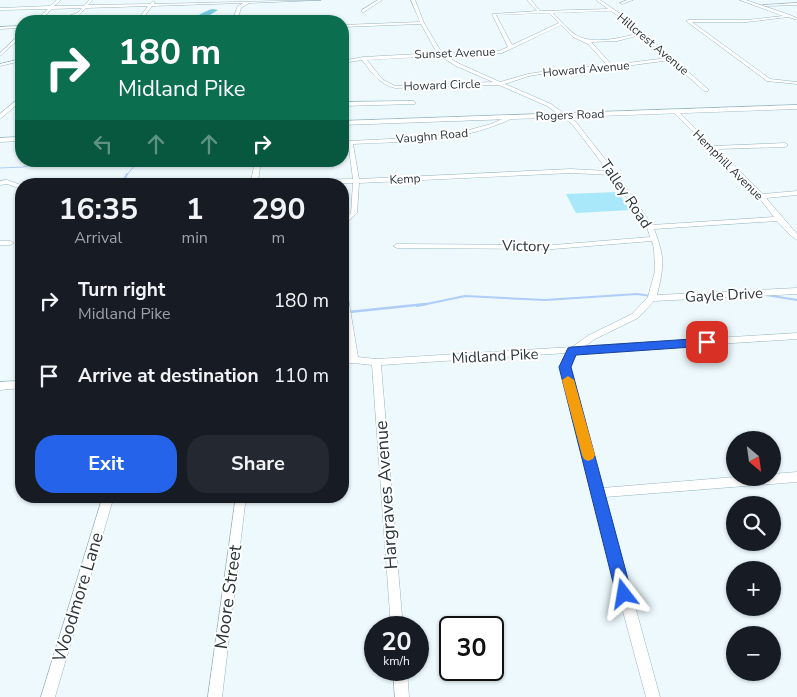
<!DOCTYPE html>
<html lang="en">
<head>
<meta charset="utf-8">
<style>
  :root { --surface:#171b24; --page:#242831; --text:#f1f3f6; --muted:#9ea1a6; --accent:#2563eb }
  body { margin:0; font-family:"Nunito Sans",sans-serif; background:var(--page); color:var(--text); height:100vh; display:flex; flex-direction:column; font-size:19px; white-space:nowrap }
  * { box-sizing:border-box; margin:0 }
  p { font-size:16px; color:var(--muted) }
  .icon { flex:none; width:28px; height:28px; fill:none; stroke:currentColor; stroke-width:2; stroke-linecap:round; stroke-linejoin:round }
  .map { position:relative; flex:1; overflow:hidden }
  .side { position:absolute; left:15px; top:178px; width:334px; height:325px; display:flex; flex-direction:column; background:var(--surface); border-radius:20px; box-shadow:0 1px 4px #0004 }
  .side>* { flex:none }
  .banner { position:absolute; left:15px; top:15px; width:334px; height:152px; border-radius:20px; box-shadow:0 1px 4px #0004; background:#0b6e4f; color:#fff; overflow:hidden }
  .needle { width:32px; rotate:151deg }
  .fabs { position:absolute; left:726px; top:431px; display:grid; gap:10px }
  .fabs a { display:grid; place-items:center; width:55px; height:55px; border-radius:50%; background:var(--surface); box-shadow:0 1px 4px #0004; font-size:25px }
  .speed { position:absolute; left:364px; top:616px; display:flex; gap:10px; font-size:25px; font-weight:700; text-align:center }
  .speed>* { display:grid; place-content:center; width:65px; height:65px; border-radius:50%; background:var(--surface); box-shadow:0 1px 4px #0004; line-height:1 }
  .speed small { font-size:12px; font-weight:400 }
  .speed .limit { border:2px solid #111; border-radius:8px; background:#fff; color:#111 }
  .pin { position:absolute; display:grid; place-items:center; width:42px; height:42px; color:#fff; margin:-21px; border-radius:10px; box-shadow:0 2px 8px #0006 }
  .me { position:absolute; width:55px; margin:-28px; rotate:346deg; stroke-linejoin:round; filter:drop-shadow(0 0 4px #0008) }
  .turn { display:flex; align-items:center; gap:18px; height:105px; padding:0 20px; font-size:22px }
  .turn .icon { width:65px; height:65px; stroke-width:2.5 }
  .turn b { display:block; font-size:35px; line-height:42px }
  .lanes { display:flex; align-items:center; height:48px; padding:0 20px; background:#0003; justify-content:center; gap:25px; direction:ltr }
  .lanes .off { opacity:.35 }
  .eta { display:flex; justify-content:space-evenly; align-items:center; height:85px; text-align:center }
  .eta b { font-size:30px; font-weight:700; line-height:35px }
  .primary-button { display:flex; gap:10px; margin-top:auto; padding:10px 20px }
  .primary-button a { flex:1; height:58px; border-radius:20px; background:var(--accent); color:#fff; font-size:20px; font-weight:700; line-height:58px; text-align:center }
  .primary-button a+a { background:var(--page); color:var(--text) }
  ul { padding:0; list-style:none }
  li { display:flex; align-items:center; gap:15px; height:75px; padding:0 20px }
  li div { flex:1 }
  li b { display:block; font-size:19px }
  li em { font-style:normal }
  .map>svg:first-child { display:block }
  .green { fill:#a8e8fa }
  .forest { fill:#78cbe0 }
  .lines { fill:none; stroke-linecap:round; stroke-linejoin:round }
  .stream-far2 { stroke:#afcdf8; stroke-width:1 }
  .stream-far1 { stroke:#afcdf8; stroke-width:2 }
  .stream { stroke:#afcdf8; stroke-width:2.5 }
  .minor-casing { stroke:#98b6bf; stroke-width:1 }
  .tertiary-casing { stroke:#98b6bf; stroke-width:1 }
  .minor { fill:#fff; fill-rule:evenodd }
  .tertiary { fill:#fff; fill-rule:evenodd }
  .route { fill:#2563eb; stroke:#184099 }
  .slow { fill:#f59e0b }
  .labels { text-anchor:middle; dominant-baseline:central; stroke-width:4; stroke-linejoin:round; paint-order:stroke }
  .far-street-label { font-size:12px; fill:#2a363a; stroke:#fff }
  .street-label { font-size:15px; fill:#2a363a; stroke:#fff }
  .near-street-label { font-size:18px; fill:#2a363a; stroke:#fff }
</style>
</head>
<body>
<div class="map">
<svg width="797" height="697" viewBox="0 0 797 697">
  <rect width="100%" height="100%" fill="#edf9fd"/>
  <path class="green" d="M618 192 630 210 576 213 566 194Z"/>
  <path class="forest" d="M213 9 218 10 205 18 221 21H158C170 16 182 17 195 16 202 15 205 10 213 9Z"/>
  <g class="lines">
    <path class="stream-far2" d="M0 168 23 167 54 161
      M126 176 136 164V161"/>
    <path class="stream-far1" d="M122 184 127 174
      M766 295 797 300
      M417 306 465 296 545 300 637 294 651 296"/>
    <path class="stream" d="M349 312 426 304"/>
    <defs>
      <path id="minor" d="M57 0H61L54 6H84L89 0H93L88 5 150 4 153 1 155 2 154 4 321 0 249 3 241 8 237 21H233L237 7 243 3 152 6 141 21H137L148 6 86 8 79 15 58 21H53L77 13 82 8 52 9 39 21H35L48 9 0 10V8L50 6Z
        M378 0H382L364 12H362V10Z
        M411 0H415L424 23 442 53 499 51 508 47 492 14 537 11 527 0H531L540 11 608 9 596 0H600L625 17 708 89V91H704L670 60 611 68 547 73 529 76 505 84 551 104 576 122 615 172 652 225 774 217 757 195 710 150 708 149V147L674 113V111H678L713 146 785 143 788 145 785 147 717 149 763 194 797 191V195L766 198 797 234V240L789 234 777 221 654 229C665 257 664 266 657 295L797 288V294L654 301 638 318 595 339 585 346 797 333V339L576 353 570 367 602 488 735 477 772 478V474L797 472V482L605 497 660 697H646L618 593 560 367 567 353 381 365 403 628H391L372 365 354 363 342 364V358L349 357 342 314V283L346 285 358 357 376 359 572 347 589 335 632 314 648 297 655 271 654 249 652 241 553 249 397 248 393 246 397 244 553 245 650 237 647 227 611 175 571 173 359 183 357 213 342 227V221L351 213 353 183 194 184 197 182 251 181 255 161H261L258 181 353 179 348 141 411 138 454 134 491 124 511 115 513 116V118C461 143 409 141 353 144L359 179 571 169 608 171 572 124 547 106 499 85 395 88C379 84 372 73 362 60L342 63V61L363 57 437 53 421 24 342 27V25L420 22ZM611 11 623 19 639 33C622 38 592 45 576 35 568 30 560 20 553 13ZM549 13 559 23 512 45 496 15ZM561 25 573 37 588 44 607 65 547 71 528 74 500 82 460 64 446 56 502 53ZM641 35 667 58 612 65 591 42 617 41ZM440 56 456 66 493 82 395 86 382 79 367 60Z
        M627 0H633L622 4 620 3Z
        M740 0H746L790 15 797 18V20L788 17 747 22H692L770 79 797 82V84L767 81 686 21 688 20H747L783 16Z
        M797 3V5L765 6 763 5Z
        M21 26V28L0 29V27Z
        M20 34H21V37L0 56V53Z
        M21 59V61L0 66V64Z
        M19 98H21V101L0 119V114Z
        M413 101 415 102V104L342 106V102Z
        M7 180 21 185V189L7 184 0 185V181Z
        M0 241H10L14 243 10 245H0Z
        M21 381V388L0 390V382Z
        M103 496H114L55 697H41Z
        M236 496H246L222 697H208Z
        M393 670H407L409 697H395Z"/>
      <path id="tertiary" d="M797 105V109L342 125V121Z
        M21 137V141L0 142V138Z"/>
    </defs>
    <use href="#minor" class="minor-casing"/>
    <use href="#tertiary" class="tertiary-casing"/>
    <use href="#minor" class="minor"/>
    <use href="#tertiary" class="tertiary"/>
  </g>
  <path class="route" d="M707 338 713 342 707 346 576 355 571 367 632 594 630 599 624 602 618 599 616 594 559 367 568 348 572 347Z"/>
  <path class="slow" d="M568 376 574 380 595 455 593 459 588 461 584 459 582 455 562 380Z"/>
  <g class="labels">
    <g class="far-street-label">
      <text transform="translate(653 44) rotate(40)">Hillcrest Avenue</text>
      <text transform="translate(455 53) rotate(-2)">Sunset Avenue</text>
      <text transform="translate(586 69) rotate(-5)">Howard Avenue</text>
      <text transform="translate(442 85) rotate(-2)">Howard Circle</text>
      <text transform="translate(570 115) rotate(-2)">Rogers Road</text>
      <text transform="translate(432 136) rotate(-5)">Vaughn Road</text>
      <text transform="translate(728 165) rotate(45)">Hemphill Avenue</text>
      <text transform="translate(405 179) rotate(-3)">Kemp</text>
    </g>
    <g class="street-label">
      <text transform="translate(626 194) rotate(56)">Talley Road</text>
      <text transform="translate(526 246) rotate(1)">Victory</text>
      <text transform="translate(724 295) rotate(-3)">Gayle Drive</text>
      <text transform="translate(495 356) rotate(-3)">Midland Pike</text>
    </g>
    <g class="near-street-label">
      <text transform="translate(386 495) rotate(-94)">Hargraves Avenue</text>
      <text transform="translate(78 597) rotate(-73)">Woodmore Lane</text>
      <text transform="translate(228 597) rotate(-82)">Moore Street</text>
    </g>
  </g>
</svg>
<div class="fabs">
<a><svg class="needle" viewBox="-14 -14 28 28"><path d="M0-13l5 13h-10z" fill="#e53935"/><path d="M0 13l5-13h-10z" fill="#9ea1a6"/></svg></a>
<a><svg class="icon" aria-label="search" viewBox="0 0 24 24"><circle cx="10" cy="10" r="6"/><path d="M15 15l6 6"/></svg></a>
<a>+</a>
<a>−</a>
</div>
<div class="speed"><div>20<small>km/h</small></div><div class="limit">30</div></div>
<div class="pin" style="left:707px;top:342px;background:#d93025"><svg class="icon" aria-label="arrive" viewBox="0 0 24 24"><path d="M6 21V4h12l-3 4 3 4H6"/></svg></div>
<svg class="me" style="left:624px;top:594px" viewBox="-20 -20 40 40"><path d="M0-17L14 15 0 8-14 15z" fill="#2563eb" stroke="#fff" stroke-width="4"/></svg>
<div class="banner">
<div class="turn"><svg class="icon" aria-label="right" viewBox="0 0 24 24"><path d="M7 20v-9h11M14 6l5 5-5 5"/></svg><div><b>180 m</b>Midland Pike</div></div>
<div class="lanes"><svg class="icon off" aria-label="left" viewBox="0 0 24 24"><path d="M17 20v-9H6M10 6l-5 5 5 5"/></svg><svg class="icon off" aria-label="ahead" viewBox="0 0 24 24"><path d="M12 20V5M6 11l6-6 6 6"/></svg><svg class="icon off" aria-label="ahead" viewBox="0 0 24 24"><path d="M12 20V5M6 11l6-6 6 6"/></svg><svg class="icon" aria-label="right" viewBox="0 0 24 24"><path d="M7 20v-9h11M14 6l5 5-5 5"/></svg></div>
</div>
<section class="side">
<div class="eta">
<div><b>16:35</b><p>Arrival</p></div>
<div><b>1</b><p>min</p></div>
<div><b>290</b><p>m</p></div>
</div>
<ul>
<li><svg class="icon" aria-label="right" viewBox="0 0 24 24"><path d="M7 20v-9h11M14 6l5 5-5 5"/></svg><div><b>Turn right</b><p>Midland Pike</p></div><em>180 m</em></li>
<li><svg class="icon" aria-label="arrive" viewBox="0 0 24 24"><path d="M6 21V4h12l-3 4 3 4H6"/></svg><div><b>Arrive at destination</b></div><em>110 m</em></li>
</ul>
<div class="primary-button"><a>Exit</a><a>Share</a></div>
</section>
</div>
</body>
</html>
